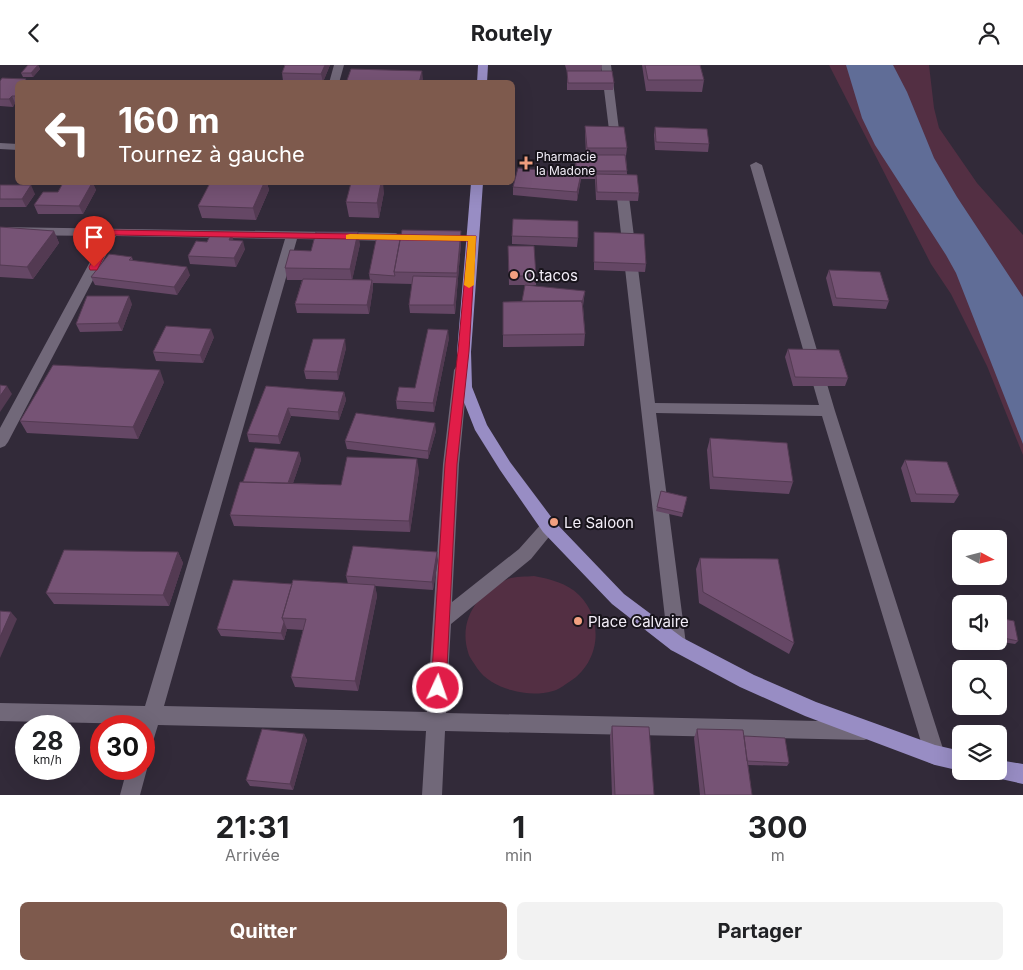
<!DOCTYPE html>
<html lang="fr">
<head>
<meta charset="utf-8">
<style>
  :root { --surface:#fff; --page:#f2f2f2; --text:#202124; --muted:#757577; --accent:#7e5a4d }
  body { margin:0; font-family:Inter,sans-serif; background:var(--page); color:var(--text); height:100vh; display:flex; flex-direction:column; font-size:19px; white-space:nowrap }
  * { box-sizing:border-box; margin:0 }
  p { font-size:16px; color:var(--muted) }
  .icon { flex:none; width:28px; height:28px; fill:none; stroke:currentColor; stroke-width:2; stroke-linecap:round; stroke-linejoin:round }
  .map { position:relative; height:730px; overflow:hidden }
  .side { display:flex; flex-direction:column; background:var(--surface); flex:1 }
  .side>* { flex:none }
  .top-card { position:absolute; left:15px; top:15px; width:500px; height:105px; border-radius:8px; box-shadow:0 5px 20px #0002; background:#7e5a4d; color:#fff; overflow:hidden }
  .needle { width:32px; rotate:97deg }
  .controls { position:absolute; left:952px; top:465px; display:grid; gap:10px }
  .controls a { display:grid; place-items:center; width:55px; height:55px; border-radius:8px; background:var(--surface); box-shadow:0 5px 20px #0002; font-size:25px }
  .speed { position:absolute; left:15px; top:650px; display:flex; gap:10px; font-size:25px; font-weight:700; text-align:center }
  .speed>* { display:grid; place-content:center; width:65px; height:65px; border-radius:50%; background:var(--surface); box-shadow:0 5px 20px #0002; line-height:1 }
  .speed small { font-size:12px; font-weight:400 }
  .speed .limit { border:8px solid #d22; background:#fff; color:#111 }
  .pin { position:absolute; display:grid; place-items:center; width:42px; height:42px; color:#fff; margin:-51px -21px; border-radius:50% 50% 50% 0; rotate:-45deg; box-shadow:0 0 5px #0007 }
  .pin .icon { rotate:45deg }
  .me { position:absolute; width:55px; margin:-28px; rotate:3deg; stroke-linejoin:round; filter:drop-shadow(0 0 4px #0008) }
  .turn { display:flex; align-items:center; gap:18px; height:105px; padding:0 20px; font-size:22px }
  .turn .icon { width:65px; height:65px; stroke-width:2.5 }
  .turn b { display:block; font-size:35px; line-height:42px }
  .eta { display:flex; justify-content:space-evenly; align-items:center; height:85px; text-align:center }
  .eta b { font-size:30px; font-weight:700; line-height:35px }
  .cta { display:flex; gap:10px; margin-top:auto; padding:10px 20px }
  .cta a { flex:1; height:58px; border-radius:8px; background:var(--accent); color:#fff; font-size:20px; font-weight:700; line-height:58px; text-align:center }
  .cta a+a { background:var(--page); color:var(--text) }
  header { display:flex; justify-content:space-between; align-items:center; height:65px; padding:0 20px; background:var(--surface); font-size:22px; font-weight:700 }
  .map>svg:first-child { display:block }
  .green { fill:#532f43 }
  .water { fill:#606d97 }
  .lines { fill:none; stroke-linecap:round; stroke-linejoin:round }
  .minor { fill:#716879; fill-rule:evenodd }
  .major { fill:#988dc4; fill-rule:evenodd }
  .wall { fill:#654765 }
  .shaded-wall { fill:#533a52 }
  .building { fill:#765375; stroke:#533a52 }
  .route { fill:#e11d48; stroke:#92132f }
  .slow { fill:#f59e0b }
  .poi-dot { fill:#f2a080; stroke:#18141b; stroke-width:2 }
  .labels { text-anchor:middle; dominant-baseline:central; stroke-width:4; stroke-linejoin:round; paint-order:stroke }
  .far-poi-label { font-size:12px; fill:#f3eef8; stroke:#18141b; text-anchor:start }
  .poi-label { font-size:15px; fill:#f3eef8; stroke:#18141b; text-anchor:start }
</style>
</head>
<body>
<header><svg class="icon" aria-label="back" viewBox="0 0 24 24"><path d="M15 5l-7 7 7 7"/></svg>Routely<svg class="icon" aria-label="person" viewBox="0 0 24 24"><circle cx="12" cy="8" r="4"/><path d="M4 21q1-7 8-7t8 7"/></svg></header>
<div class="map">
<svg width="1023" height="730" viewBox="0 0 1023 730">
  <rect width="100%" height="100%" fill="#322a39"/>
  <path class="green" d="M829 0H929L934 43 939 63 977 118 1023 170V390L987 301 951 229 931 199Z
    M534 511C550 514 567 518 579 530 606 557 599 601 566 619 562 622 557 625 553 626 538 630 525 629 511 625 499 622 484 614 477 603 474 598 469 592 468 587 458 554 479 526 508 514 515 511 526 512 534 511Z"/>
  <path class="water" d="M846 0H893L907 27 934 93 957 132 1023 232V379L956 208 946 190 875 80 862 53Z"/>
  <g class="lines">
    <path class="minor" d="M334 0H344L339 18H329Z
      M601 0H611L621 81 616 84 611 81Z
      M0 78 18 79V85L0 84Z
      M756 97 762 100 835 346 945 690 942 697 935 700 928 697 925 690 822 351 656 348 686 579 683 585 677 587 671 585 668 579 615 116 621 113 627 116 655 338 819 340 750 100Z
      M0 162 396 168 402 172 396 176 297 174 164 641 427 647 443 399 454 305 456 302H466L468 305 459 399 452 537 519 484 543 457 549 455 555 457 557 462 531 494 451 559 446 648 864 657 871 659 874 666 871 673 864 675 445 666 442 730H422L426 666 158 660 151 683 144 686V661H139V659L0 656V638L145 641 285 174 116 171 8 377 5 381 0 383V363L104 171 0 170Z
      M144 697 147 704 140 730H120L127 704H144Z"/>
    <path class="major" d="M478 0H488L487 18H477Z
      M471 118H483L471 287 472 322 487 360 510 397 555 457 624 529 683 573 754 610 816 637 935 680 961 686V706L935 700 805 651 740 622 671 585 612 539 543 467 500 405 475 365 458 322 457 287Z
      M999 695 1023 699V719L992 712 989 706H999Z"/>
  </g>
  <path class="wall" d="M38 0 40 4 33 12H23L21 8Z
    M285 0H330L323 17 283 16 282 8Z
    M565 0H602L601 6 614 18 613 25H567V7Z
    M642 0H700L704 15 702 27 646 26Z
    M0 16 18 18V38H15L13 42 0 41Z
    M585 61 627 83 626 91 627 109 639 128 638 136 596 135 595 114H581L577 136 513 130V122L575 108 576 90H586L585 69Z
    M655 62 709 79 708 87 655 85 654 70Z
    M52 118H103L102 119H93L96 125 83 149H38L34 140 58 127 63 118Z
    M106 118H123L121 120 106 119Z
    M210 118H267L269 125 256 155 202 153 198 141Z
    M0 121 35 129 26 142H0Z
    M384 127 379 153 349 152 346 137Z
    M0 162 54 166 59 178 33 214 0 212Z
    M461 166V178L455 249 410 248 409 240 412 219 373 218V223L369 249 297 248 295 239 302 215H287L285 203 311 186 360 179 352 215H370L369 209Z
    M594 167 646 199 645 207 594 205Z
    M512 171 578 173 577 182 512 179Z
    M234 175 245 184 236 202 190 199 188 191 207 177Z
    M508 181 536 211V220H509Z
    M132 192 133 196 190 210 177 230 95 220 91 212Z
    M829 205 889 236 886 244 833 241 826 213Z
    M585 226 583 241 585 269 584 281 503 282V237L522 236Z
    M132 239 122 266 80 267 76 259Z
    M214 272 203 298 156 296 153 287Z
    M449 273 434 347 397 344 396 336 415 323Z
    M346 283 338 315 306 314 304 306Z
    M788 284 848 313 845 321H793L785 292Z
    M164 317 138 374 27 368 20 356Z
    M266 321 344 327 346 335 339 355 291 351 280 379 249 377 247 369Z
    M436 366 428 394 347 384 345 376Z
    M710 373 793 417 789 429 710 424 707 385Z
    M299 387 301 395 293 418 341 420 419 406 410 467 234 461 230 450 242 417Z
    M905 395 959 430 954 438 911 437 901 403Z
    M661 426 687 432 682 452 656 446Z
    M178 487 183 498 169 541 54 539 46 528Z
    M700 493 794 578 789 589 699 538 696 504Z
    M438 495 433 525 375 521 377 531 358 626 295 622 291 612 303 565 287 564 284 575 221 571 217 564 292 519H348L346 511Z
    M999 553 1018 576 1015 579 996 576H999Z
    M612 661 654 730H612L610 671Z
    M697 664 744 671 789 698 787 701 748 700 752 730H700L694 673Z
    M304 669 307 675 293 725 250 721 246 715Z"/>
  <path class="shaded-wall" d="M38 0 40 4 33 12 31 8Z
    M325 0H330L323 17 321 9Z
    M422 6 423 14 422 18H419Z
    M12 31 15 38 13 42 9 34Z
    M581 109 580 117 577 136V127Z
    M92 118H93L96 125 83 149 79 141Z
    M264 118H267L269 125 256 155 253 143Z
    M381 118H383L384 127 379 153 377 138Z
    M31 120 35 129 26 142 22 134Z
    M54 166 59 178 33 214 27 202Z
    M461 166V178L455 249 454 240Z
    M358 167 360 179 352 216 350 204Z
    M232 169 234 178 229 175Z
    M243 176 245 184 236 202 234 193Z
    M187 202 190 210 177 230 174 222Z
    M372 215 373 223 369 249 367 240Z
    M129 231 132 239 122 266 118 258Z
    M211 264 214 272 203 298 200 290Z
    M448 265 449 273 434 347 433 338Z
    M345 274 346 283 338 315 337 307Z
    M160 305 164 317 138 374 133 362Z
    M7 321 12 329 0 347V331Z
    M344 327 346 335 339 355 338 347Z
    M288 343 291 351 280 379 278 371Z
    M435 358 436 366 428 394V386Z
    M299 387 301 395 289 430 287 422Z
    M417 394 419 406 410 467 409 456Z
    M178 487 183 498 169 541 163 530Z
    M437 487 438 495 433 525 432 517Z
    M375 520 377 531 358 626 355 616Z
    M11 547 17 554 0 593V572Z
    M284 557 287 564 284 575 281 568Z
    M304 669 307 675 293 725 290 719Z"/>
  <path class="building" d="M28 0H38L31 8H21Z
    M285 0H325L321 9 282 8Z
    M645 0H700L704 15H648Z
    M351 4 422 6 419 18H346Z
    M567 6H612L614 18H568Z
    M2 13 26 14 23 18H18V24L17 25H18V31H12L9 34H0V16Z
    M143 17H157V18H143Z
    M585 61 624 62 627 83H587Z
    M655 62 707 64 709 79 656 77Z
    M576 90H625L627 106H576Z
    M518 103 581 109 577 127 513 122Z
    M596 109 637 110 639 128 597 127Z
    M63 118H92L79 141 34 140 43 127H58Z
    M210 118H264L253 143 198 141Z
    M351 118H381L377 138 346 137Z
    M0 120H31L22 134H0Z
    M513 154 578 156V173L512 171Z
    M0 162 54 166 27 202 0 200Z
    M402 165 461 166 457 208 394 207Z
    M316 167H358L350 204 285 203 290 185 311 186Z
    M594 167 644 169 646 199 594 197Z
    M211 168 232 169 229 175 243 176 234 193 188 191 196 176 207 177Z
    M401 169 394 207 395 211 369 209 377 170Z
    M508 181H534L536 211H509Z
    M109 189 132 192 129 195 187 202 174 222 91 212Z
    M829 205 880 207 889 236 836 233Z
    M413 211 457 212 454 240H409Z
    M303 214 372 215 367 240 295 239Z
    M525 220 585 226 582 238V236H522Z
    M87 231H129L118 258 76 259Z
    M582 236 585 269 503 270V237Z
    M166 261 211 264 200 290 153 287Z
    M428 264 448 265 433 338 396 336 399 322 415 323Z
    M313 274H345L337 307 304 306Z
    M788 284 839 285 848 313 795 312Z
    M53 300 160 305 133 362 20 356Z
    M0 320 7 321 0 331Z
    M266 321 344 327 338 347 288 343 278 371 247 369Z
    M356 348 435 358 428 386 345 376Z
    M710 373 787 378 793 417 713 412Z
    M255 383 299 387 288 418 243 417Z
    M347 392 417 394 409 456 230 450 240 417 341 420Z
    M905 395 947 397 959 430 916 429Z
    M661 426 687 432 683 448 657 442Z
    M353 481 437 487 432 517 346 511Z
    M64 485 178 487 163 530 46 528Z
    M700 493 778 494 794 578 703 527Z
    M233 515 292 519 282 553 284 557 281 568 217 564Z
    M293 515 375 520 355 616 291 612 306 554 282 553Z
    M0 546 11 547 0 572Z
    M999 553 1014 556 1018 576 999 572Z
    M612 661 649 662 654 730H615Z
    M262 664 304 669 290 719 246 715Z
    M697 664 743 665 752 730H705Z
    M744 671 785 673 789 698 747 696Z"/>
  <path class="route" d="M112 165 476 171 469 286 457 399 446 623 444 627 438 629 433 627 431 623 445 399 458 286 468 176 115 170 97 205H90L89 202 108 168Z"/>
  <path class="slow" d="M350 169 476 171 474 220 469 223 464 220 468 176 346 174V170Z"/>
  <g class="poi-dot">
    <path d="M523.5 90.5h5v5h5v5h-5v5h-5v-5h-5v-5h5z"/>
    <circle cx="514" cy="210" r="5"/>
    <circle cx="554" cy="457" r="5"/>
    <circle cx="578" cy="556" r="5"/>
  </g>
  <g class="labels">
    <g class="far-poi-label">
      <text x="536" y="91">Pharmacie<tspan x="536" dy="14">la Madone</tspan></text>
    </g>
    <g class="poi-label">
      <text x="524" y="210">O.tacos</text>
      <text x="564" y="457">Le Saloon</text>
      <text x="588" y="556">Place Calvaire</text>
    </g>
  </g>
</svg>
<div class="controls">
<a><svg class="needle" viewBox="-14 -14 28 28"><path d="M0-13l5 13h-10z" fill="#e53935"/><path d="M0 13l5-13h-10z" fill="#757577"/></svg></a>
<a><svg class="icon" aria-label="sound" viewBox="0 0 24 24"><path d="M4 9h4l5-4v14l-5-4H4zM17 9q2 3 0 6"/></svg></a>
<a><svg class="icon" aria-label="search" viewBox="0 0 24 24"><circle cx="10" cy="10" r="6"/><path d="M15 15l6 6"/></svg></a>
<a><svg class="icon" aria-label="layers" viewBox="0 0 24 24"><path d="M12 4l9 5-9 5-9-5zM3 14l9 5 9-5"/></svg></a>
</div>
<div class="speed"><div>28<small>km/h</small></div><div class="limit">30</div></div>
<div class="pin" style="left:94px;top:202px;background:#d93025"><svg class="icon" aria-label="arrive" viewBox="0 0 24 24"><path d="M6 21V4h12l-3 4 3 4H6"/></svg></div>
<svg class="me" style="left:438px;top:623px" viewBox="-20 -20 40 40"><circle r="17" fill="#e11d48" stroke="#fff" stroke-width="3"/><path d="M0-11L8 9 0 5-8 9z" fill="#fff"/></svg>
<div class="top-card">
<div class="turn"><svg class="icon" aria-label="left" viewBox="0 0 24 24"><path d="M17 20v-9H6M10 6l-5 5 5 5"/></svg><div><b>160 m</b>Tournez à gauche</div></div>
</div>
</div>
<section class="side">
<div class="eta">
<div><b>21:31</b><p>Arrivée</p></div>
<div><b>1</b><p>min</p></div>
<div><b>300</b><p>m</p></div>
</div>
<div class="cta"><a>Quitter</a><a>Partager</a></div>
</section>
</body>
</html>
